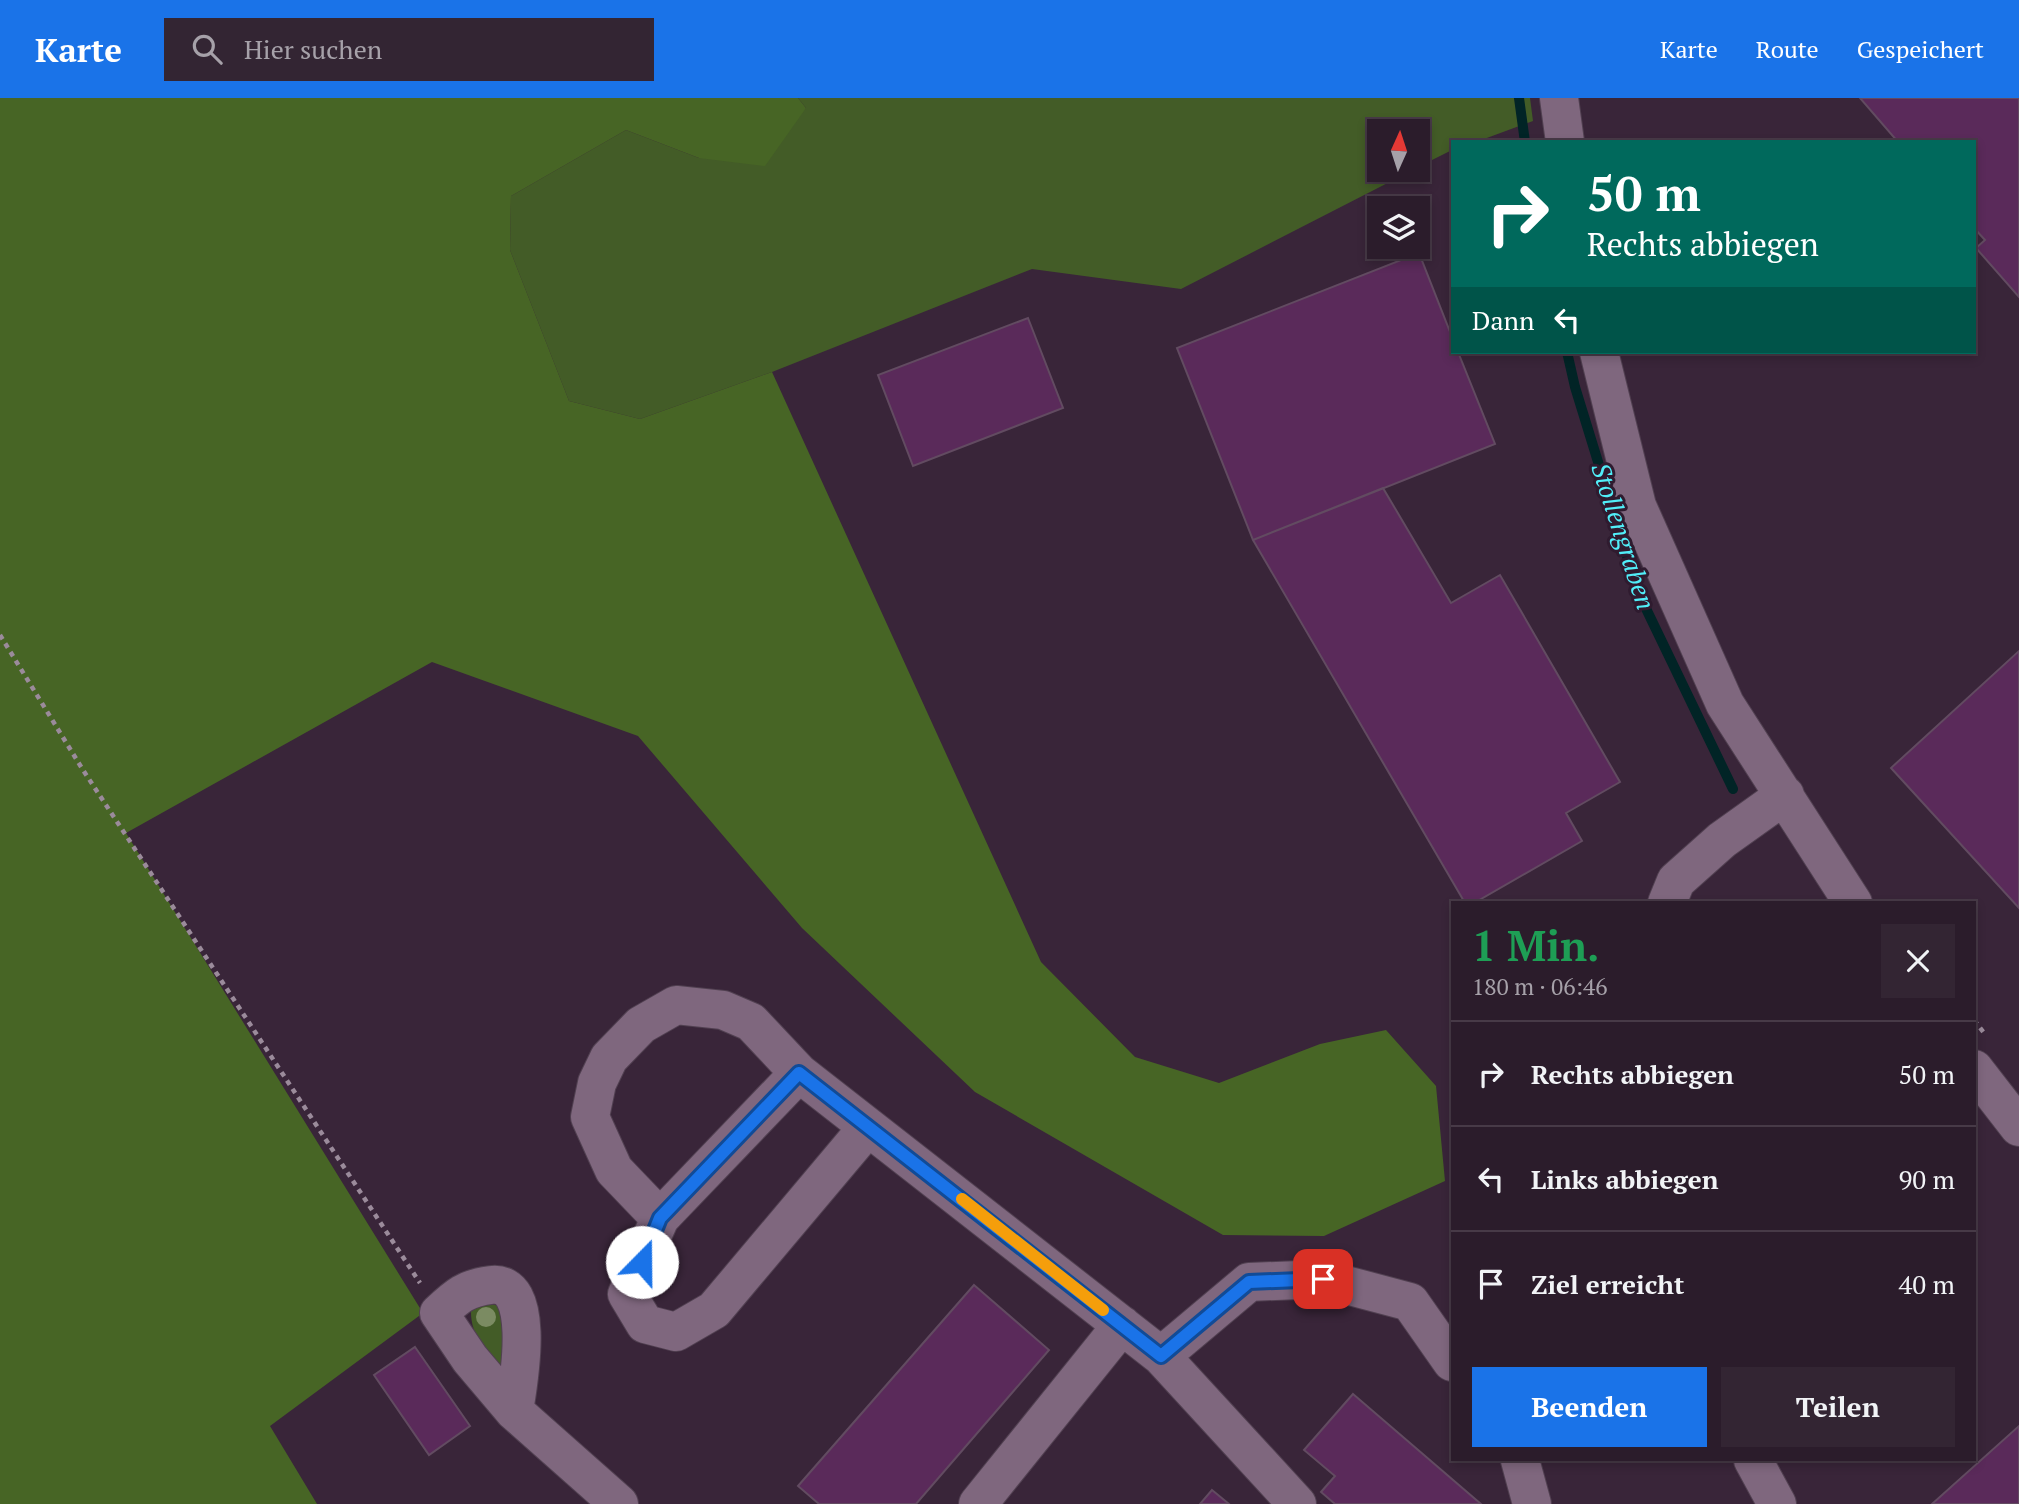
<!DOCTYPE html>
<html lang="de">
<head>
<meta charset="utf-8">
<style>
  :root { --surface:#2b1c2b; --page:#332533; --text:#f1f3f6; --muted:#a6a1a9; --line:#473a47; --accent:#1a73e8 }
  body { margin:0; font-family:"PT Serif",serif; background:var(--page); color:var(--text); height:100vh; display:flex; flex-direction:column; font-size:26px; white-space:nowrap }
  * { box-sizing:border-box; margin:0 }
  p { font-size:23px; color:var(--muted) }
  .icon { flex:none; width:38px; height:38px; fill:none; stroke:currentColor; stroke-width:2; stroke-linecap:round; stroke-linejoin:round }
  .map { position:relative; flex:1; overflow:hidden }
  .drawer { position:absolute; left:1451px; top:803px; width:525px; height:560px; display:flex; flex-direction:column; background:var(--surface); border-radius:0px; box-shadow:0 4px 10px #0003,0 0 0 2px var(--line) }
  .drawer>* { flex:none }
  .banner { position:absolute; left:1451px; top:42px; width:525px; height:214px; border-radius:0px; box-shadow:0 4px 10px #0003,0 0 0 2px var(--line); background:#00695c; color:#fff; overflow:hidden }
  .needle { width:46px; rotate:3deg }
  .controls { position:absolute; left:1367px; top:21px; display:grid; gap:14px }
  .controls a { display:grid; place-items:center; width:63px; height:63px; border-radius:0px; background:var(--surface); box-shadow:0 4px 10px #0003,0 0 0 2px var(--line); font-size:35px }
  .pin { position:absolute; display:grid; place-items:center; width:60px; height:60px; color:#fff; margin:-30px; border-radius:14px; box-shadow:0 4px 10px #0006 }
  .me { position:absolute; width:77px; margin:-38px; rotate:22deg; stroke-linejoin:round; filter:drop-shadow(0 0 5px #0008) }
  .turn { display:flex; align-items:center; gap:24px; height:147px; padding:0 21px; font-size:32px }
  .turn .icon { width:91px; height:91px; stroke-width:2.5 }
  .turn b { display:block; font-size:49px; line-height:60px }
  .then { display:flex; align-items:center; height:66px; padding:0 21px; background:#0003; gap:14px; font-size:26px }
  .round { display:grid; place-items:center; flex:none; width:74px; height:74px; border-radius:0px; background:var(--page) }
  .summary { display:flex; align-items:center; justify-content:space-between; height:119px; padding:0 21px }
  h1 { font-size:42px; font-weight:600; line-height:52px; color:#1e9e55 }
  .button { display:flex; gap:14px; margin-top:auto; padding:14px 21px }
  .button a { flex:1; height:80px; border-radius:0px; background:var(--accent); color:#fff; font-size:28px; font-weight:600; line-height:80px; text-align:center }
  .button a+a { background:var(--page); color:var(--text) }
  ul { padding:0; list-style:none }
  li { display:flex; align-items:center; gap:21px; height:105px; padding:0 21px; border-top:2px solid var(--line) }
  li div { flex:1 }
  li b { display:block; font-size:26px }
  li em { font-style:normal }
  header { display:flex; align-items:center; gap:42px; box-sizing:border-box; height:98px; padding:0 35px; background:var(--accent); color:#fff }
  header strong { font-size:33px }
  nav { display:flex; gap:38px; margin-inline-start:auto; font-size:24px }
  .search { width:490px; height:63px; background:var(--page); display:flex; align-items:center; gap:18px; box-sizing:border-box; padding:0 24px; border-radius:0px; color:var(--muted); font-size:26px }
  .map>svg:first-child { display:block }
  .green { fill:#435c27 }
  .forest { fill:#476525 }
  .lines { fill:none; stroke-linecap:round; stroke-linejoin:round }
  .stream { stroke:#012426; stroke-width:10 }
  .building { fill:#5a2a5a; stroke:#624b61; stroke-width:2 }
  .minor-casing { stroke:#514051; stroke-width:40 }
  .path { stroke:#9b8b9b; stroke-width:4.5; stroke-dasharray:5 5; stroke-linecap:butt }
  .minor { stroke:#7f677e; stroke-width:38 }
  .tree { fill:#7b8b62 }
  .route-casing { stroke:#114b97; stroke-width:18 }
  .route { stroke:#1a73e8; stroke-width:12 }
  .slow { stroke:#f59e0b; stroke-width:12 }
  .labels { text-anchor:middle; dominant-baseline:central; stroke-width:6; stroke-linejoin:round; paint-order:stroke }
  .water-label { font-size:26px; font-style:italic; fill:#51eef8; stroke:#2f1b2f }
</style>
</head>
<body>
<header>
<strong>Karte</strong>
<div class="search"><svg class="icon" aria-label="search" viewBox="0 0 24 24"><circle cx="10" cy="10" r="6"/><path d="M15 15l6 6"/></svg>Hier suchen</div>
<nav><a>Karte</a><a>Route</a><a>Gespeichert</a></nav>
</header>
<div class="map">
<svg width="2019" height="1406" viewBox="0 0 2019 1406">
  <rect width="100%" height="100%" fill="#392539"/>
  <path class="green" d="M798 0H1530L1533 23 1476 44H1452V52L1418 69V33H1379V72H1413L1181 191 1032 171 772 274 640 321 569 303 510 152 511 98 626 32 699 60 806 10Z
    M482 1204 504 1209 503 1273C486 1253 470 1238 471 1211Z"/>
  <path class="forest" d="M0 0H798L806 10 765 68 699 60 626 32 511 98 510 152 569 303 640 321 772 274 1041 864 1135 959 1219 985 1320 946 1386 932 1436 988 1445 1083 1324 1138 1223 1137 975 994 802 830 638 638 432 564 126 735 423 1215 270 1328 317 1406H0Z"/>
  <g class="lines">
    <path class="stream" d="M1519 0 1525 44
      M1567 254 1575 289 1638 494 1733 691"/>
  </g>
  <path class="building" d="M1860 0H2019V199L1976 150 1985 142 1974 130V44H1898Z
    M1419 155 1452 239V254H1458L1495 346 1253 442 1177 250Z
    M1028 220 1063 310 913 368 878 277Z
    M1383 390 1451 505 1500 477 1620 684 1566 715 1582 743 1474 805H1465L1253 442Z
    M2019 553V810L1891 670Z
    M974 1187 1049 1252 916 1406H819L798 1388Z
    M415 1249 470 1328 429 1357 374 1277Z
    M1353 1296 1481 1406H1335L1321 1394 1335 1378 1304 1352Z
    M2019 1328V1406H1932Z
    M1212 1392 1229 1406H1200Z"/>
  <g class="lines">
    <defs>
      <path id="minor" d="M1559 0 1565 44
        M1599 254 1637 408 1725 606 1853 805
        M1667 805 1676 783 1722 742 1785 697
        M1974 971 2019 1029
        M799 975 660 1120 614 1072 590 1019 597 985 609 960 641 927 676 907 723 912 751 924 799 975 1161 1258 1297 1406
        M660 1120 627 1196 645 1226 676 1234 714 1212 868 1029
        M1161 1258 1249 1184 1323 1181 1410 1204 1452 1264
        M514 1313C518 1288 538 1181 491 1187 466 1190 457 1198 439 1215L470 1261 514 1313 619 1406
        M1520 1362 1532 1406
        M1753 1362 1777 1406
        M978 1406 1122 1227"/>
    </defs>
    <use href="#minor" class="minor-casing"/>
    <path class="path" d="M0 537 83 672 420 1185
      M1974 922 1984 935"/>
    <use href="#minor" class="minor"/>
  </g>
  <circle class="tree" cx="486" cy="1219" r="10"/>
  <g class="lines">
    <defs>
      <path id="route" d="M642 1164 660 1120 799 975 1161 1258 1249 1184 1323 1181"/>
    </defs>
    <use href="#route" class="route-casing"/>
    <use href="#route" class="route"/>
    <path class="slow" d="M962 1101 1103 1212"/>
  </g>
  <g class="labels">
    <g class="water-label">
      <text transform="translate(1624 438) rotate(72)">Stollengraben</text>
    </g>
  </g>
</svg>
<div class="controls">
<a><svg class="needle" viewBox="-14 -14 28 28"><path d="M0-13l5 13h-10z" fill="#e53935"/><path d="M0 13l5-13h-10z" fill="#a6a1a9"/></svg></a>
<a><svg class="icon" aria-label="layers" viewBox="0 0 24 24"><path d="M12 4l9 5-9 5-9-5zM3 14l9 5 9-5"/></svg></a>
</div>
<div class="pin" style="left:1323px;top:1181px;background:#d93025"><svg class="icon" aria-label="arrive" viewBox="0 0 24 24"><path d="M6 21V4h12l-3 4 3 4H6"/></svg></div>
<svg class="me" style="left:642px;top:1164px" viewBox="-20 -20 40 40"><circle r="19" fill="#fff"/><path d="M0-13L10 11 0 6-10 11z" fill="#1a73e8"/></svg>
<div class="banner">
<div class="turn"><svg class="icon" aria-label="right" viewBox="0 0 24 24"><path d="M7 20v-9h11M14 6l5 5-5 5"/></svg><div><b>50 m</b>Rechts abbiegen</div></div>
<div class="then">Dann<svg class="icon" aria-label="left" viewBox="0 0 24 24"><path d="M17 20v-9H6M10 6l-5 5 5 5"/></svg></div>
</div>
<section class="drawer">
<div class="summary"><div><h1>1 Min.</h1><p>180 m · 06:46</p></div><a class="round"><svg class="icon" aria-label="close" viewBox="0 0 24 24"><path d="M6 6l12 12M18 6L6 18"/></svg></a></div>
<ul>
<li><svg class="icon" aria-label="right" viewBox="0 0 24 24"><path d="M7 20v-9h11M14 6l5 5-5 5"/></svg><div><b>Rechts abbiegen</b></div><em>50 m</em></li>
<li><svg class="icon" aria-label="left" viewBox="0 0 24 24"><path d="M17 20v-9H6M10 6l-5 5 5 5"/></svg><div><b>Links abbiegen</b></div><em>90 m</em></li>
<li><svg class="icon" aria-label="arrive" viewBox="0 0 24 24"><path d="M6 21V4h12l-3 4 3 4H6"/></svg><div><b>Ziel erreicht</b></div><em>40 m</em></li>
</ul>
<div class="button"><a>Beenden</a><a>Teilen</a></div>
</section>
</div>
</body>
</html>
